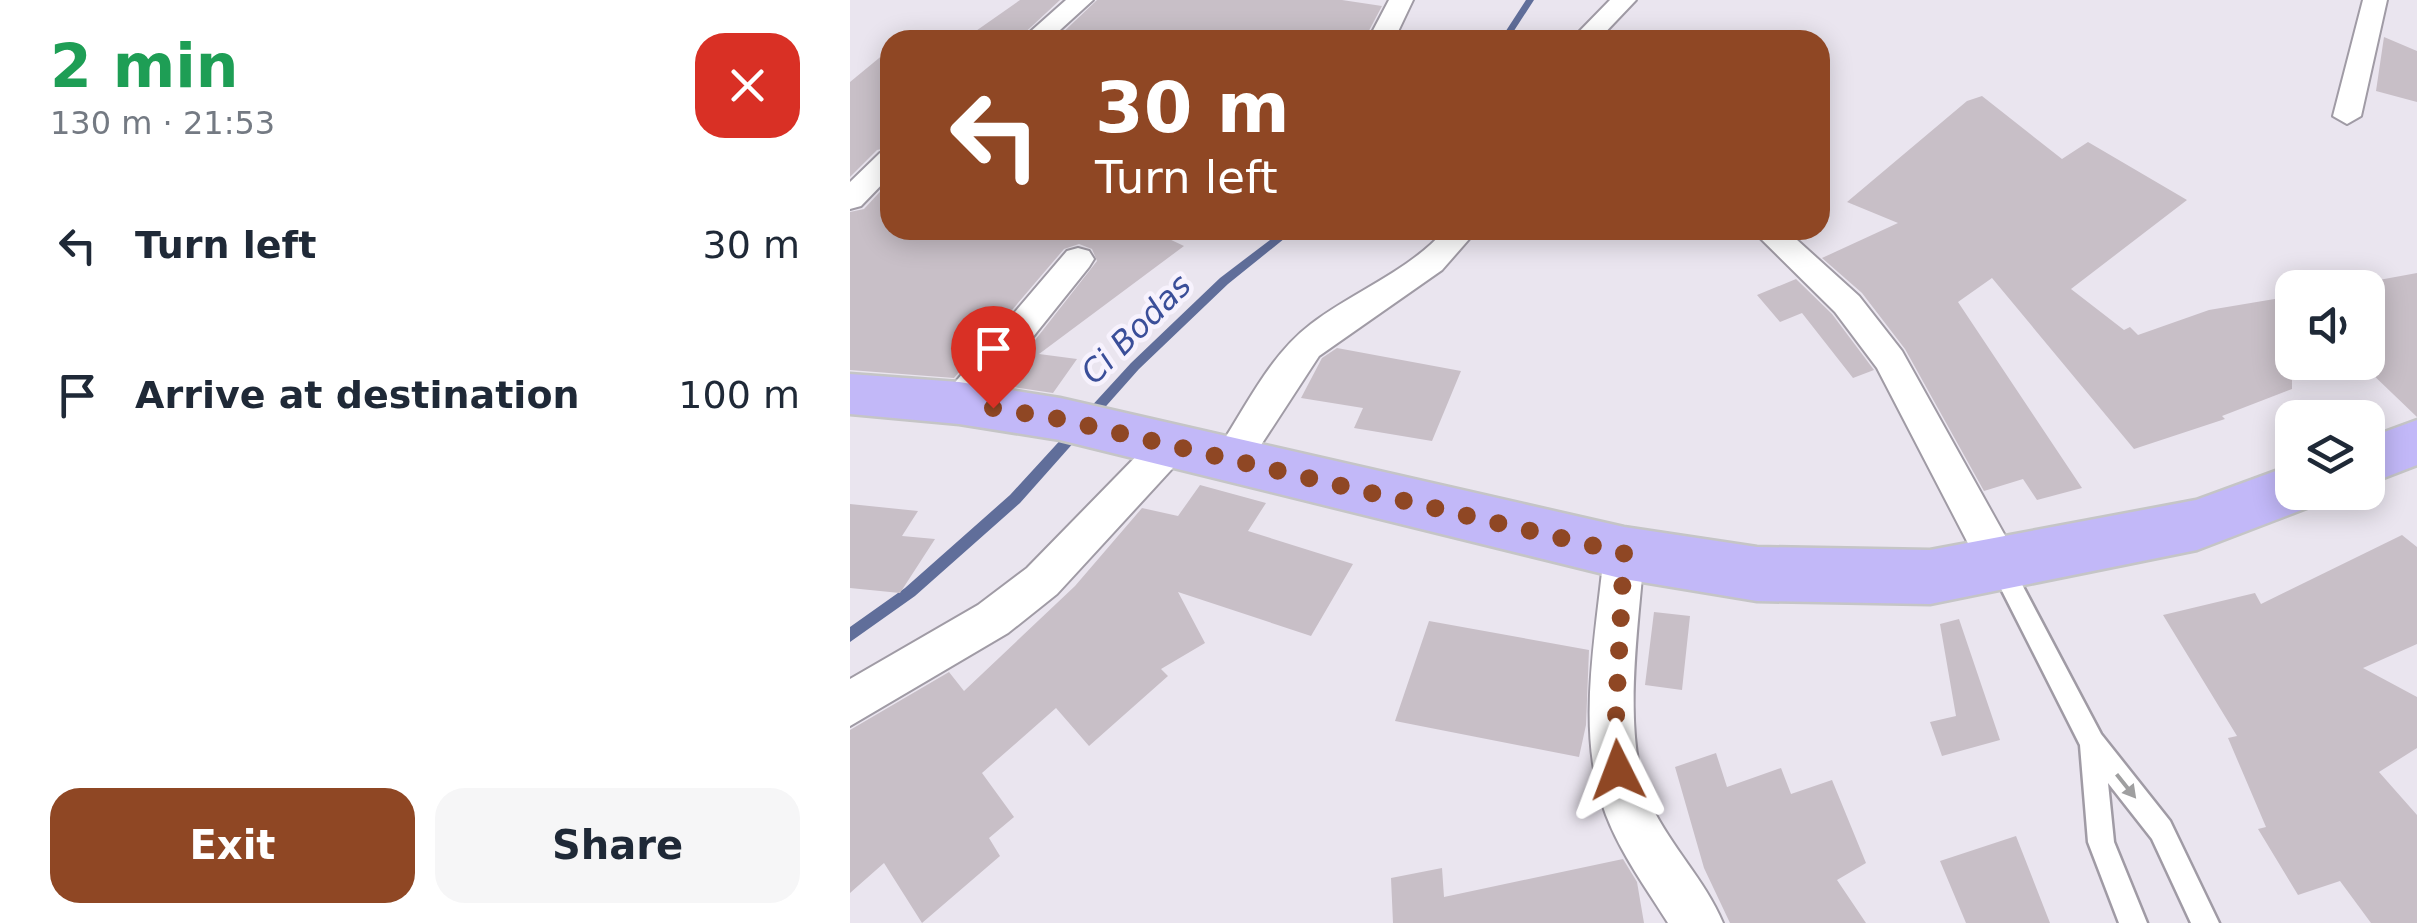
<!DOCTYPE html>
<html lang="en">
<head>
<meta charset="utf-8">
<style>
  :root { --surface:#fff; --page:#f6f6f7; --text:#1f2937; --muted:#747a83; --accent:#8f4724 }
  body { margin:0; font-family:"DejaVu Sans",sans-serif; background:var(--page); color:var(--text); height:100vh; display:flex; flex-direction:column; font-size:38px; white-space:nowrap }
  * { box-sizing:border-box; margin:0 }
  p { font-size:32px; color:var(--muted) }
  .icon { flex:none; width:55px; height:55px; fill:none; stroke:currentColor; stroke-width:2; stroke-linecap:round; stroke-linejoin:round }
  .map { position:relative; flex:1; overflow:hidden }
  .sheet { display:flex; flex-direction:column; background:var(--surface); width:850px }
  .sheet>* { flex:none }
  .banner { position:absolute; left:30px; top:30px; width:950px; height:210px; border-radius:30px; box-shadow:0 5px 25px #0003; background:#8f4724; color:#fff; overflow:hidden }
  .buttons { position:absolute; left:1425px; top:270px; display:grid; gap:20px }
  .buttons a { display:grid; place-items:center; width:110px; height:110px; border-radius:20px; background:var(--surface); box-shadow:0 5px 25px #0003; font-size:50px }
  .pin { position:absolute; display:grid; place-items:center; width:85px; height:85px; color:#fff; margin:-102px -42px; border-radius:50% 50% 50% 0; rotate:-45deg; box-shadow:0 0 10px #0007 }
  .pin .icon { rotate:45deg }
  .me { position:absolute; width:110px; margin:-55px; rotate:357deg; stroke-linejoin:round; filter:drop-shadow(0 0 8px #0008) }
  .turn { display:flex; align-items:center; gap:35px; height:210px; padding:0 50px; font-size:45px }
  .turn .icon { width:130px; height:130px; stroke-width:2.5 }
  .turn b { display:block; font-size:70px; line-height:85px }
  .round { display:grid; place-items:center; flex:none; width:105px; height:105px; border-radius:30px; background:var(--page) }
  .overview { display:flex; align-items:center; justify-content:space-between; height:170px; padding:0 50px }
  h1 { font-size:60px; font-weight:600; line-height:75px; color:#1e9e55 }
  .cta { display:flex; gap:20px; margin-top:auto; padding:20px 50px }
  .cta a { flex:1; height:115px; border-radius:30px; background:var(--accent); color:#fff; font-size:40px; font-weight:600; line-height:115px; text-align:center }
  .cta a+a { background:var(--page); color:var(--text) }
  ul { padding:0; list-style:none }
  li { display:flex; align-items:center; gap:30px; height:150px; padding:0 50px }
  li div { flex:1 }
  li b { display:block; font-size:38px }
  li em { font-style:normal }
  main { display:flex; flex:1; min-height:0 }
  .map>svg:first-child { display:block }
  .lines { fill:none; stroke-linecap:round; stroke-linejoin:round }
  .stream { fill:#606e9a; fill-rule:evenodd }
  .building { fill:#c8bfc7 }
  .lane-casing { stroke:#a09ba5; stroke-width:5 }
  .street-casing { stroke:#a09ba5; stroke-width:4 }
  .primary-casing { stroke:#c5c5c6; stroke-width:5 }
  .lane { fill:#fff; fill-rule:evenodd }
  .street { fill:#fff; fill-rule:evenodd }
  .primary { fill:#c2b8f8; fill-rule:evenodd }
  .oneway { fill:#9f9fa0 }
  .route { stroke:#8f4724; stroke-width:18; stroke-dasharray:0 32.4 }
  .labels { text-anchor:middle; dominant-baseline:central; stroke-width:9; stroke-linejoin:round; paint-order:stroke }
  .water-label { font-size:32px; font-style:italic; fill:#3a4e99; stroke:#f7f2fd }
</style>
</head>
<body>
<main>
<section class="sheet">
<div class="overview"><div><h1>2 min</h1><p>130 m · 21:53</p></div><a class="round" style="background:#d93025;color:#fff"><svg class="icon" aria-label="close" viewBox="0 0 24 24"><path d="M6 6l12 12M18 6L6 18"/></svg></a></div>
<ul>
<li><svg class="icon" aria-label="left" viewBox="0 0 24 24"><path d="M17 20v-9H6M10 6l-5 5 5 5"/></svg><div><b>Turn left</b></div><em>30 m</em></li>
<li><svg class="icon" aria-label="arrive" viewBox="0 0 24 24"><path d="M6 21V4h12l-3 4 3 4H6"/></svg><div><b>Arrive at destination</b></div><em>100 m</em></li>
</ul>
<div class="cta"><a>Exit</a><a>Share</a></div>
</section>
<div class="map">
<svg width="1567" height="923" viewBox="0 0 1567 923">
  <rect width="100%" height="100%" fill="#eae5ef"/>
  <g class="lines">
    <path class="stream" d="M676 0H684L658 40H650Z
      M433 230H445L378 284 289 369 170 503 65 596 0 642V627L55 588 160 495 281 363 370 278Z"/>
  </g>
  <path class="building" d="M170 0H210L167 40H113Z
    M247 0H492L532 6 514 40H205Z
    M1534 37 1567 51V102L1526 91Z
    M40 49V147L27 150 0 177V82Z
    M1132 96 1212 159 1238 142 1337 200 1221 289 1274 330 1280 327 1288 335 1359 310 1442 296V389L1372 416 1375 419 1284 449 1142 278 1108 302 1232 488 1187 500 1173 479 1134 491 1055 349 1012 293 972 258 1048 223 997 202 1117 101Z
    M40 181V230H300L334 246 189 354 227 359 203 393 150 385 247 261 242 249 229 244 214 249 104 378 0 370V212L14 209Z
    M1567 273V417L1518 370V282Z
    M946 279 982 314 1024 370 1003 378 952 313 930 322 907 295Z
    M487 348 611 371 582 441 504 428 513 408 451 398 472 358Z
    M350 485 416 503 398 531 503 564 461 636 328 592 355 643 311 669 318 676 239 746 206 708 132 773 164 817 139 838 150 856 72 923 34 863 0 893V730L99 672 114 691 225 586 292 508 328 516Z
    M0 504 68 511 52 536 85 539 50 593 0 588Z
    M1552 535 1567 547V644L1513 668 1567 697V748L1529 772 1567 815V923H1521L1490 881 1448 895 1408 829 1416 827 1378 738 1387 736 1313 615 1405 593 1411 604Z
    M804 612 840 616 832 690 795 685Z
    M1109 619 1150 740 1092 756 1080 722 1106 716 1090 624Z
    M579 621 739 650 736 725 729 757 545 721Z
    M866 753 877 787 931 768 941 794 982 780 1016 863 987 880 1016 923H880L854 868 825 767Z
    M1166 836 1200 923H1116L1090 861Z
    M773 859 787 882 794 923H543L541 878 592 868 594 897Z"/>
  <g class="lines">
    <defs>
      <path id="lane" d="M1150 555 1158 558 1251 734 1320 821 1369 923H1341L1302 839 1258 783 1264 842 1297 923H1269L1238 842 1230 745 1139 565 1142 558Z"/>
      <path id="street" d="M216 0H243L199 40H171Z
        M539 0H563L544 40H518Z
        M760 0H786L748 40H721Z
        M1513 0H1537L1511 116 1497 124 1483 116Z
        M40 150V176L11 206 0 209V182L30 153Z
        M595 230H627L592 270 469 356 394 471 381 476 368 471 362 460 368 449C396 407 419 356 461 324 504 291 558 272 595 230Z
        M902 230H936L1009 296 1052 351 1163 550 1169 563 1163 576 1149 581 1135 576 1027 368 985 312Z
        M228 248 239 251 244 259 239 267 122 413 109 417 96 413 91 403 96 393 217 251Z
        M319 432 332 436 338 447 332 458 207 594 158 633 0 726V679L128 605 177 568 306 436Z
        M774 535 788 540 794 553C789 625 770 739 801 805 821 847 855 880 873 923H818C796 888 771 854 756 815 725 734 746 637 754 553L760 540Z"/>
      <path id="primary" d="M0 374 109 382 210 398 774 527 907 547 1080 550 1346 500 1442 465V492H1468L1462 506 1347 550 1080 604 907 601 774 579 210 440 109 424 0 414Z
        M1567 420V465L1518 484V438Z"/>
    </defs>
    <use href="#lane" class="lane-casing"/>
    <use href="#street" class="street-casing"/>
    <use href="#primary" class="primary-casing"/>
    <use href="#lane" class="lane"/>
    <use href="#street" class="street"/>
    <use href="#primary" class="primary"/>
  </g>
  <defs><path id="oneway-solid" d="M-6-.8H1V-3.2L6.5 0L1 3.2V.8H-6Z" transform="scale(2.5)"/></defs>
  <use class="oneway" href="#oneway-solid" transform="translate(1276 786) rotate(51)"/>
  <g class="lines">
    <path class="route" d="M143 408 210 419 774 553 766 712 768 770"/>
  </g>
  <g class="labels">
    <g class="water-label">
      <text transform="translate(286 329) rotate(-45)">Ci Bodas</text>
    </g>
  </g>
</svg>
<div class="buttons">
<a><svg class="icon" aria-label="sound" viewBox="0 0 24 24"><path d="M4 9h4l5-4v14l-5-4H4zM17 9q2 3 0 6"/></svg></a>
<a><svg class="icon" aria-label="layers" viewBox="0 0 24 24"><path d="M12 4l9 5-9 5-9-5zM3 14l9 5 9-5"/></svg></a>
</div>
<div class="pin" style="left:143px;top:408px;background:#d93025"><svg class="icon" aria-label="arrive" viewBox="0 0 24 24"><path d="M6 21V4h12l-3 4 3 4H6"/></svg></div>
<svg class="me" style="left:768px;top:770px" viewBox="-20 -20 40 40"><path d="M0-17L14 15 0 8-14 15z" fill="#8f4724" stroke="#fff" stroke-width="4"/></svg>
<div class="banner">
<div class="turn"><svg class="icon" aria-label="left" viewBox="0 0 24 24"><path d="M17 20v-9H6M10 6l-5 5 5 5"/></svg><div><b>30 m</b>Turn left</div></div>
</div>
</div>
</main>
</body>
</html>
